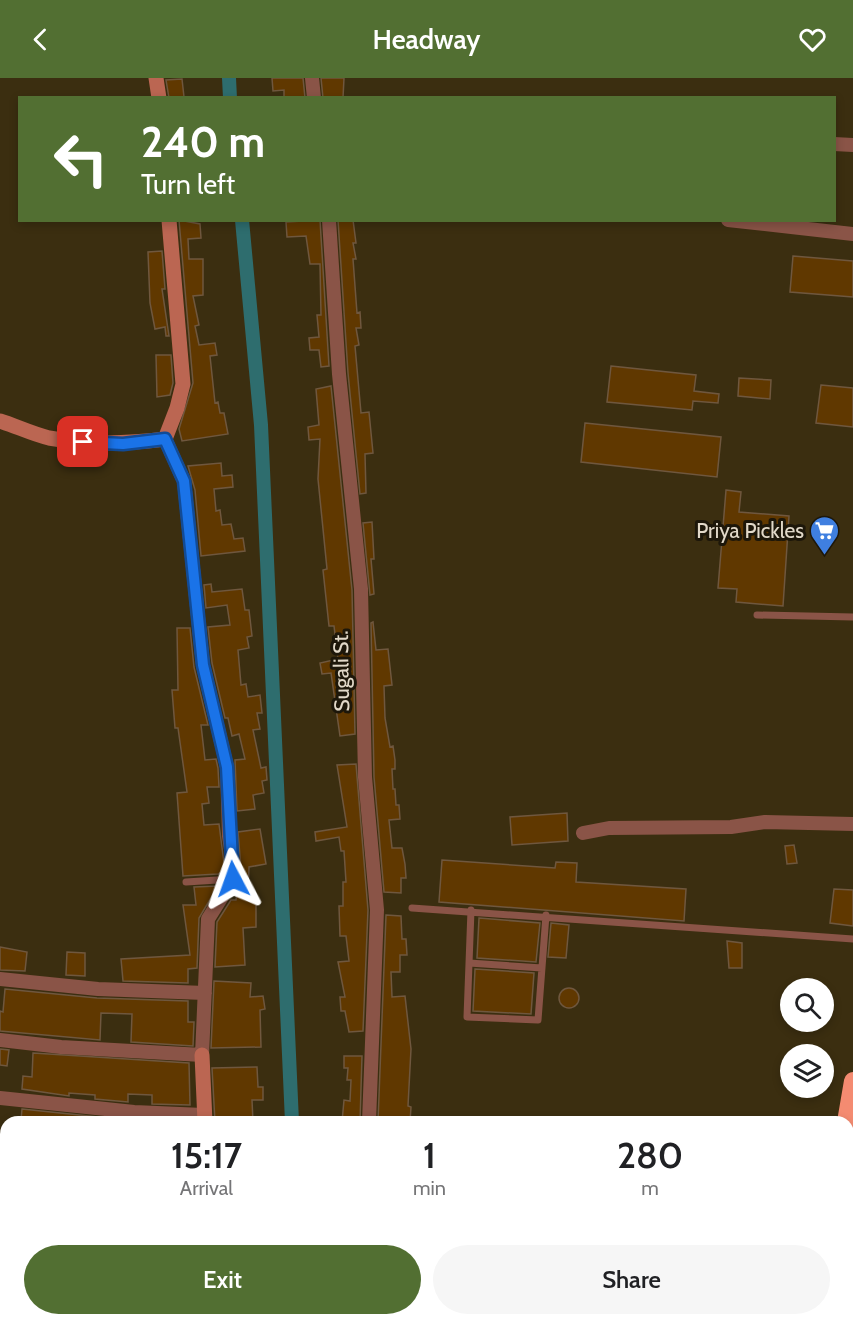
<!DOCTYPE html>
<html lang="en">
<head>
<meta charset="utf-8">
<style>
  :root { --surface:#fff; --page:#f6f6f6; --text:#202124; --muted:#757577; --accent:#526f32 }
  body { margin:0; font-family:Cabin,sans-serif; background:var(--page); color:var(--text); height:100vh; display:flex; flex-direction:column; font-size:22px; white-space:nowrap }
  * { box-sizing:border-box; margin:0 }
  p { font-size:20px; color:var(--muted) }
  .icon { flex:none; width:33px; height:33px; fill:none; stroke:currentColor; stroke-width:2; stroke-linecap:round; stroke-linejoin:round }
  .map { position:relative; flex:1; overflow:hidden }
  .side { position:absolute; left:0px; top:1038px; width:854px; height:210px; display:flex; flex-direction:column; background:var(--surface); border-radius:18px 18px 0 0; box-shadow:0 3px 9px #0003 }
  .side>* { flex:none }
  .hud { position:absolute; left:18px; top:18px; width:818px; height:126px; border-radius:0px; box-shadow:0 3px 9px #0003; background:#526f32; color:#fff; overflow:hidden }
  .controls { position:absolute; left:780px; top:900px; display:grid; gap:12px }
  .controls a { display:grid; place-items:center; width:54px; height:54px; border-radius:50%; background:var(--surface); box-shadow:0 3px 9px #0003; font-size:30px }
  .pin { position:absolute; display:grid; place-items:center; width:51px; height:51px; color:#fff; margin:-26px; border-radius:12px; box-shadow:0 3px 9px #0006 }
  .me { position:absolute; width:66px; margin:-33px; rotate:356deg; stroke-linejoin:round; filter:drop-shadow(0 0 4px #0008) }
  .turn { display:flex; align-items:center; gap:21px; height:126px; padding:0 24px; font-size:27px }
  .turn .icon { width:78px; height:78px; stroke-width:2.5 }
  .turn b { display:block; font-size:42px; line-height:51px }
  .eta { display:flex; justify-content:space-evenly; align-items:center; height:102px; text-align:center }
  .eta b { font-size:36px; font-weight:600; line-height:42px }
  .action { display:flex; gap:12px; margin-top:auto; padding:12px 24px }
  .action a { flex:1; height:69px; border-radius:36px; background:var(--accent); color:#fff; font-size:24px; font-weight:600; line-height:69px; text-align:center }
  .action a+a { background:var(--page); color:var(--text) }
  header { display:flex; justify-content:space-between; align-items:center; height:78px; padding:0 24px; background:var(--accent); color:#fff; font-size:27px; font-weight:600 }
  .map>svg:first-child { display:block }
  .lines { fill:none; stroke-linecap:round; stroke-linejoin:round }
  .canal { stroke:#2e6d6e; stroke-width:14 }
  .building { fill:#603800; stroke:#6f573e; stroke-width:1.5 }
  .lane { stroke:#8a5447; stroke-width:7 }
  .street { stroke:#8a5447; stroke-width:14 }
  .secondary { stroke:#bb6652; stroke-width:15 }
  .highway { stroke:#f48b71; stroke-width:18 }
  .route-casing { stroke:#114b97; stroke-width:15 }
  .route { stroke:#1a73e8; stroke-width:10 }
  .labels { text-anchor:middle; dominant-baseline:central; stroke-width:6; stroke-linejoin:round; paint-order:stroke }
  .poi-label { font-size:21px; fill:#e2d9c9; stroke:#1d170a; text-anchor:end }
  .street-label { font-size:21px; fill:#e2d9c9; stroke:#1d170a }
</style>
</head>
<body>
<header><svg class="icon" aria-label="back" viewBox="0 0 24 24"><path d="M15 5l-7 7 7 7"/></svg>Headway<svg class="icon" aria-label="heart" viewBox="0 0 24 24"><path d="M12 20l-8-8c-3-5 5-10 8-4 3-6 11-1 8 4z"/></svg></header>
<div class="map">
<svg width="853" height="1248" viewBox="0 0 853 1248">
  <rect width="100%" height="100%" fill="#3b2e10"/>
  <g class="lines">
    <path class="canal" d="M229 0 230 20
      M242 142 261 347 292 1044
      M300 1248V1242"/>
  </g>
  <path class="building" d="M272 0H303L305 20H284V12L273 13Z
    M321 0H344L343 20H323Z
    M182 1 184 19 169 20 166 2Z
    M179 142 200 146 201 160 188 161 189 181H203V217L193 218 199 247 195 248 199 267 215 265 217 277 210 278 215 325 218 324 220 335H224L228 356 182 363 179 351 193 305Z
    M320 142 329 288 321 289 319 272H310L309 260 319 259 317 237H321L320 186H310L306 158 287 159 286 144Z
    M338 142H353L356 165H353L356 181H353L357 235 360 234 361 250H356L359 267 355 268 361 335 369 334 373 375 365 376 366 415 360 416 348 295Z
    M162 173 165 211H162L169 258H166L165 249 155 251 150 225 148 174Z
    M793 178 853 183V219L790 214Z
    M156 277H171L173 305 170 317 157 319Z
    M611 288 696 297 694 313 719 316 718 325 693 323 692 332 607 324Z
    M739 300 771 302 770 321 738 318Z
    M821 307 853 310V349L816 345Z
    M331 308 352 512 355 656 340 658 331 595 322 596 320 585 338 581 334 548H329L323 492 327 491 318 401 320 361 309 362 308 349 319 347 316 311Z
    M585 345 721 359 717 399 581 384Z
    M221 385 222 398 232 397 233 409 214 411 216 433 220 432 222 447 231 446 234 461 243 460 245 473 201 478 195 412 188 388Z
    M726 412 741 414 739 434 789 438 783 528 736 524 737 511 718 510Z
    M372 444 374 481H371L374 516 370 517 363 445Z
    M211 506 212 514 242 511 245 532H249L252 558 247 559 249 570 238 572 241 607 246 606 248 619 260 617 262 635H257L260 651 253 652 261 690 266 689 267 702 262 703 264 715 253 717 255 731 237 733 235 682 245 681 239 656 232 658 228 640H225L212 585 208 549 230 547 227 527 206 530 204 507Z
    M373 544 376 572 388 571 392 607 384 608 385 640 390 669 393 668 395 682V691H392L393 711H395L396 727H399L400 741 389 742 392 770H402L405 786 406 800H401V815L384 814 374 699 371 545Z
    M177 550H190L194 589 208 647H201L205 682 216 681 218 690 219 709H207L209 725 202 726 204 747 219 746 225 793 218 796 183 798 177 715 187 714 178 650H175L172 612H178Z
    M356 686 368 832 363 953 349 954 345 933H341L340 919H345L338 884 349 883 346 858H340L339 828H343V804H346L344 773H341L339 759 316 763 315 754 347 749 337 687Z
    M567 735 568 763 512 767 510 739Z
    M260 751 266 786 249 789 248 822H256V849L243 850 245 887 215 889 217 844 231 822H236L237 812 242 802 238 754Z
    M794 767 797 785 787 786 785 768Z
    M442 782 555 790 556 784 577 785 576 804 686 811 684 843 439 824Z
    M218 808 199 840 197 890 188 891V905L123 903 121 881 190 877 183 827H196L194 809Z
    M834 811 853 812V848L830 845Z
    M386 837 401 838 402 861H406L407 877H400V894H391L392 919 405 918 411 971 408 1028 411 1029 410 1044H378Z
    M479 840 540 845 536 884 477 880Z
    M551 845 569 847 566 880 548 879Z
    M727 863 742 865V890H729Z
    M0 869 27 874 25 893 0 892Z
    M67 874 85 875V898L66 897Z
    M475 891 534 895 531 936 473 933Z
    M214 903 251 905 250 919 263 918 265 931 260 932 261 969 211 970Z
    M559 920a10 10 0 1 1 20 0a10 10 0 1 1-20 0Z
    M5 911 97 920 188 923V944H194L193 968 131 964 132 936 101 935 100 962 0 953V933L3 934Z
    M0 971 9 972 7 988 0 987Z
    M33 975 189 985 190 1027 152 1026V1017L128 1016V1024L95 1021V1017L69 1015V1018L22 1011 23 998 32 999Z
    M344 978H362L360 1044H342L344 1022 350 1023 351 1002H347L348 990H344Z
    M257 989 258 1009H263V1022H252L253 1044H215L212 990Z
    M22 1031 127 1042V1044H36L21 1042Z"/>
  <g class="lines">
    <path class="lane" d="M757 537 853 539
      M186 804 233 801
      M412 830 853 861
      M471 832 467 939 538 942 546 837
      M469 885 542 890
      M726 1242 810 1248"/>
    <path class="street" d="M312 0 314 20
      M834 66 853 67
      M329 142 339 296 361 511 365 699 377 832 369 1044
      M728 142 853 156
      M583 755 609 750 731 749 765 744 853 746
      M0 901 98 911 205 915
      M0 962 61 969 202 977 208 841 233 801 234 793 229 758 227 689 203 587 184 403 165 361
      M0 1020 134 1034 203 1037
      M0 1095H6
      M0 1155 6 1156
      M0 1224 6 1225
      M848 1225H853
      M179 1242 226 1246
      M374 1242V1248
      M41 1248V1242"/>
    <path class="secondary" d="M156 0 159 20
      M0 343C16 348 32 356 49 360 88 367 126 366 165 361L177 330 183 306 169 142
      M202 977 205 1044
      M226 1248V1242"/>
    <path class="highway" d="M846 1044 853 1003
      M848 1213 853 1182
      M811 1248 812 1242
      M841 1248 842 1242"/>
  </g>
  <g class="lines">
    <defs>
      <path id="route" d="M83 364 123 366 165 361 184 403 203 587 227 689 233 801"/>
    </defs>
    <use href="#route" class="route-casing"/>
    <use href="#route" class="route"/>
  </g>
  <defs>
    <symbol id="supermarket-pin" viewBox="-11 -11 22 30"><path d="M0 17L-7.5 6A9.5 9.5 0 1 1 7.5 6Z" fill="#3f7fe0" stroke="#1d170a"/><path d="M-6-5.5h2.5l.6 2H6L4.5 2H-2.5L-4.4-4H-6ZM-1.5 3.2a1.3 1.3 0 1 0 .1 0ZM3 3.2a1.3 1.3 0 1 0 .1 0Z" fill="#fff"/></symbol>
  </defs>
  <g fill-rule="evenodd">
    <use href="#supermarket-pin" x="808" y="436" width="33" height="45"/>
  </g>
  <g class="labels">
    <g class="poi-label">
      <text x="804" y="452">Priya Pickles</text>
    </g>
    <g class="street-label">
      <text transform="translate(341 593) rotate(-91)">Sugali St.</text>
    </g>
  </g>
</svg>
<div class="controls">
<a><svg class="icon" aria-label="search" viewBox="0 0 24 24"><circle cx="10" cy="10" r="6"/><path d="M15 15l6 6"/></svg></a>
<a><svg class="icon" aria-label="layers" viewBox="0 0 24 24"><path d="M12 4l9 5-9 5-9-5zM3 14l9 5 9-5"/></svg></a>
</div>
<div class="pin" style="left:83px;top:364px;background:#d93025"><svg class="icon" aria-label="arrive" viewBox="0 0 24 24"><path d="M6 21V4h12l-3 4 3 4H6"/></svg></div>
<svg class="me" style="left:233px;top:801px" viewBox="-20 -20 40 40"><path d="M0-17L14 15 0 8-14 15z" fill="#1a73e8" stroke="#fff" stroke-width="4"/></svg>
<div class="hud">
<div class="turn"><svg class="icon" aria-label="left" viewBox="0 0 24 24"><path d="M17 20v-9H6M10 6l-5 5 5 5"/></svg><div><b>240 m</b>Turn left</div></div>
</div>
<section class="side">
<div class="eta">
<div><b>15:17</b><p>Arrival</p></div>
<div><b>1</b><p>min</p></div>
<div><b>280</b><p>m</p></div>
</div>
<div class="action"><a>Exit</a><a>Share</a></div>
</section>
</div>
</body>
</html>
